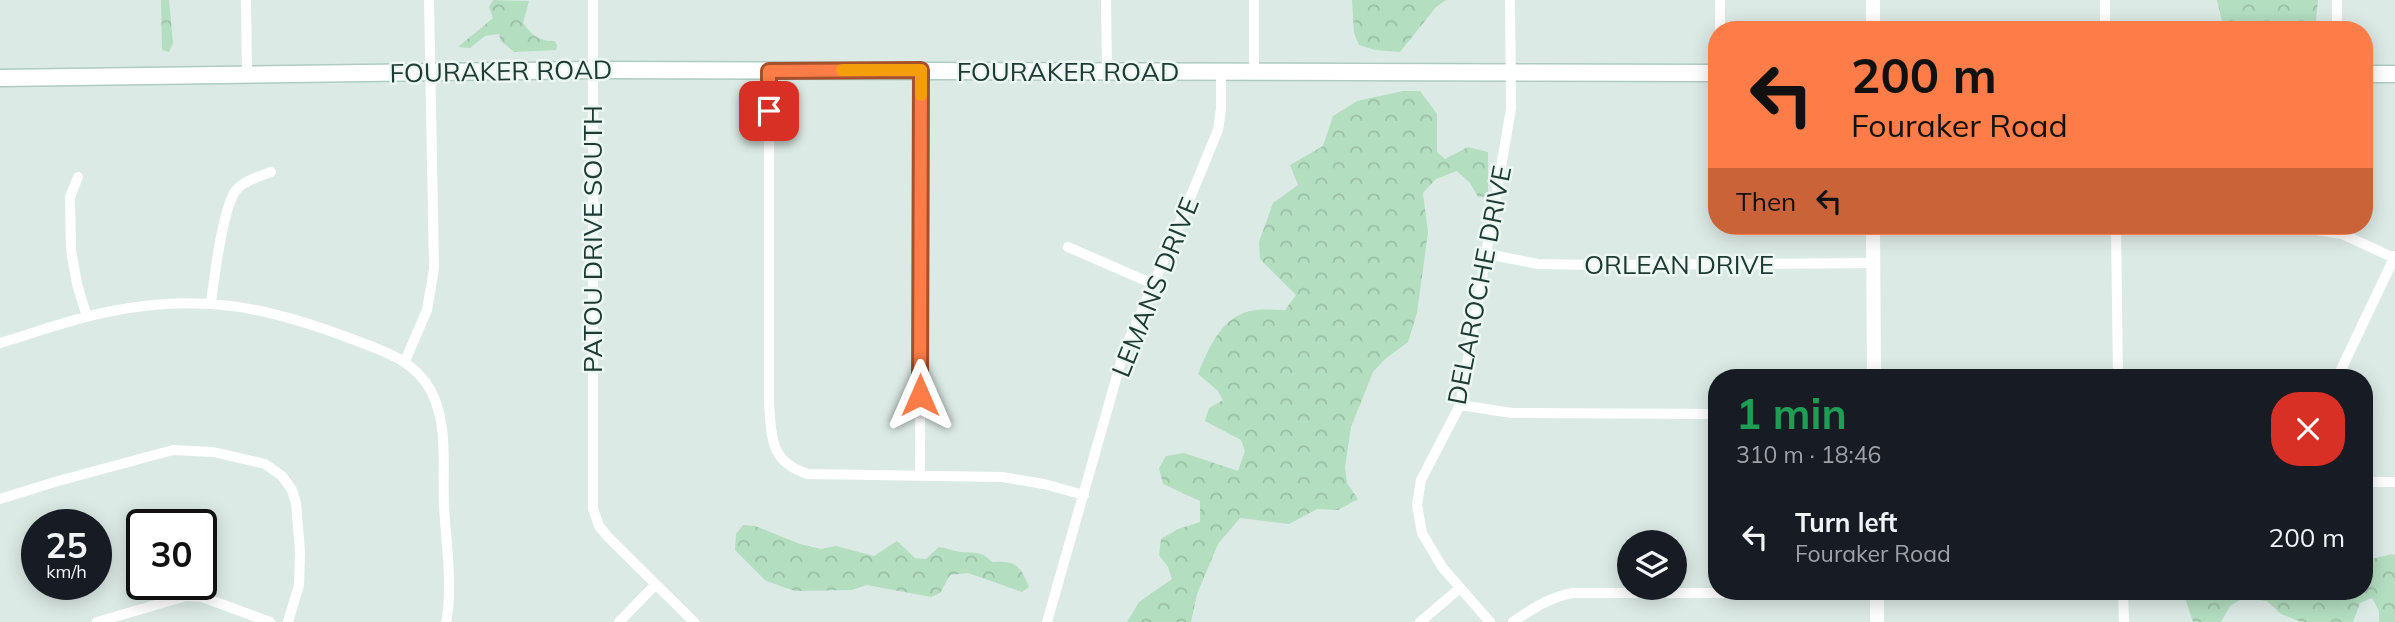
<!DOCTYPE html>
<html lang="en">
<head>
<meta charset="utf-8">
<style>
  :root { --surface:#171b24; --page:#20242c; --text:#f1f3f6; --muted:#9ea1a6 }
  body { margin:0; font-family:Mulish,sans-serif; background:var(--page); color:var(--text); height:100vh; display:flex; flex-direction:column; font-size:26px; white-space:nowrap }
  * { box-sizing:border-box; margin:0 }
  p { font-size:23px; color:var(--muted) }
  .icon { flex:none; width:38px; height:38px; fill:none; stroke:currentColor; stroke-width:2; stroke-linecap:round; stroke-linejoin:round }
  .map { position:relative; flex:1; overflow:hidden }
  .sheet { position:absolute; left:1708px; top:369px; width:665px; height:231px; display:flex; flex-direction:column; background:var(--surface); border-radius:28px; box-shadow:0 4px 18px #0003 }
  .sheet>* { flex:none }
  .top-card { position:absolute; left:1708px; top:21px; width:665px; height:214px; border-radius:28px; box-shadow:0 4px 18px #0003; background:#fe7c47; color:#111; overflow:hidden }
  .fabs { position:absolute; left:1617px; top:530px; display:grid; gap:14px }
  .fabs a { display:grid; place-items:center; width:70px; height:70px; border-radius:50%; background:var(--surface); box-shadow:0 4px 18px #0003; font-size:35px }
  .speed { position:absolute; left:21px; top:509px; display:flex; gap:14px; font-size:35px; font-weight:700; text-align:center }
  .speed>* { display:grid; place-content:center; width:91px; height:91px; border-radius:50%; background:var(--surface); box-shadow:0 4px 18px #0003; line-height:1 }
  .speed small { font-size:18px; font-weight:400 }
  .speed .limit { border:4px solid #111; border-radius:10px; background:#fff; color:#111 }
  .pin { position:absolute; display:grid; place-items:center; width:60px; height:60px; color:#fff; margin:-30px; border-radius:14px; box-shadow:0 4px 10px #0006 }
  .me { position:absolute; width:77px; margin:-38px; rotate:0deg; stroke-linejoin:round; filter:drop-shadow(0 0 5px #0008) }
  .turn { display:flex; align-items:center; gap:24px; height:147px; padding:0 28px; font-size:32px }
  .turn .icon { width:91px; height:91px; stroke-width:2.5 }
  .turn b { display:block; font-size:49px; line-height:60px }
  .then { display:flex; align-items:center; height:66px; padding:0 28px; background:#0003; gap:14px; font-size:26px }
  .round { display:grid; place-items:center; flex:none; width:74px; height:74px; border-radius:28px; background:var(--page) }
  .head { display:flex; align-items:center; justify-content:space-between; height:119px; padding:0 28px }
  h1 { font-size:42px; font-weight:700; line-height:52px; color:#1e9e55 }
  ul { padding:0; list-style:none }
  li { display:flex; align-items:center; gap:21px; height:98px; padding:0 28px }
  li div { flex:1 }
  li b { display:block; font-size:26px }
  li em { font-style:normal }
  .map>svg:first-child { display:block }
  .forest { fill:url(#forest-crowns) }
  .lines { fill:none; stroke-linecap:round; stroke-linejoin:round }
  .secondary-casing { stroke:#afcbc2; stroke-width:19 }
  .minor { stroke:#fff; stroke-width:10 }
  .tertiary { stroke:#fff; stroke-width:14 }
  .secondary { stroke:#fff; stroke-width:16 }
  .route-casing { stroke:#a5512e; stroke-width:18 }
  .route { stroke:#fe7c47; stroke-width:12 }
  .slow { stroke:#f59e0b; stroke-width:12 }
  .labels { text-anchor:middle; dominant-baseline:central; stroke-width:5; stroke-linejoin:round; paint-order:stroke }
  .street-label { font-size:26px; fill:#1d3a34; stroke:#edf7f2 }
</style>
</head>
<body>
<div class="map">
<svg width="2395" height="622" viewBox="0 0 2395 622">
  <defs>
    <pattern id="forest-crowns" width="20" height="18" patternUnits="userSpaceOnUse" patternTransform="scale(1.75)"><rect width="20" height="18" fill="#b3dec0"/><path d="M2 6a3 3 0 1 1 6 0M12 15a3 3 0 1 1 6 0" fill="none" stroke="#9abfa6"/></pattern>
  </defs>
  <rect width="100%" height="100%" fill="#dceae5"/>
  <path class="forest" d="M161 0H169L173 43 169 52 162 50Z
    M493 0 529 1 523 23C532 35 539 42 555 41L557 46 556 50 514 52 501 41 499 34 485 36 470 48 458 47 493 18 489 7Z
    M1352 0H1446L1436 7 1400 52 1375 50 1359 45 1354 33Z
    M2217 0H2318L2315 30H2224Z
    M1403 91H1420L1437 114V152L1445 159 1468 147 1488 152V196L1478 197 1470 183 1457 171 1436 179 1423 193 1428 232 1417 313 1408 342 1385 359 1373 372 1351 427 1345 467 1347 483 1358 499 1338 510 1317 509 1289 524 1240 518 1218 544 1197 594 1191 622H1127L1139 602 1172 579 1168 567 1159 555 1161 539 1178 529 1200 522V501L1163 484 1159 468 1166 456 1184 453 1238 471 1245 451 1241 440 1205 421 1209 408 1223 400 1217 390 1198 374C1209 347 1223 313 1256 310 1266 309 1276 310 1285 310L1296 295 1260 259 1259 242 1273 203 1298 185 1290 165 1323 146 1333 116 1357 101Z
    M743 525 755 526 800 544 821 549 836 546 874 556 897 541 915 558 926 559 939 547C946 548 954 551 961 552 975 553 982 551 992 562 1016 561 1020 565 1029 587L1022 592 968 573 950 575 940 593 931 597 867 585 851 590 795 591 766 581 735 550 736 534Z
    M2392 554 2395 555V622H2379V611L2372 598 2360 603 2353 622H2301L2281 614 2267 601 2243 598 2230 606 2221 622H2193L2183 592H2364V561Z"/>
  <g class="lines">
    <defs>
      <path id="secondary" d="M2364 74H2395
        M0 78 593 70 1717 73"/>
    </defs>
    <use href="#secondary" class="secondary-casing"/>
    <path class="minor" d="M246 0 247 74
      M593 0V509L599 526 608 537 694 622
      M1106 0 1107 71
      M1254 0V73
      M1720 0V30
      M2105 0V30
      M2337 0V30
      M769 71V404C772 439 770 462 808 474L1002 477 1044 484 1084 495
      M78 177 70 197 71 250 77 284 87 317
      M2116 226 2118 378
      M2116 227 2311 229 2342 234 2394 258
      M1068 247 1153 284
      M1487 254 1538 264 1595 265 1873 263
      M211 303C214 280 223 204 237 189 245 180 261 176 271 172
      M0 343C37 332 74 318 112 311 201 293 266 307 349 338 381 350 414 359 431 391 449 425 442 469 444 506 446 540 453 590 446 622
      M405 361 427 310 434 269 429 0
      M2337 378 2395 256
      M1460 405 1512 413 1717 414
      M920 475 921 70
      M2364 482H2395
      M0 499 58 481 173 450 213 452 265 464 282 476 292 490 296 503 300 552 299 585 288 622
      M2123 592 2124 622
      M97 622 186 596 202 597 270 622
      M619 622 655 585
      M1047 622 1124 351 1171 244 1218 130 1221 109V73
      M1420 622 1460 588
      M1490 622 1442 567 1422 533 1417 505 1421 480 1460 405 1511 109 1510 0
      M1513 622C1532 609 1549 597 1573 593H1877"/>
    <path class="tertiary" d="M1873 0V30
      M1873 226 1874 378
      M1877 592V622"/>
    <use href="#secondary" class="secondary"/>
  </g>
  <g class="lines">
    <defs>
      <path id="route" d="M769 111V71L921 70 920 395"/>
    </defs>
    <use href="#route" class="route-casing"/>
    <use href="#route" class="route"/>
    <path class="slow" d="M842 70H921V95"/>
  </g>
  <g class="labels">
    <g class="street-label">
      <text transform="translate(501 71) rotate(-1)">FOURAKER ROAD</text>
      <text x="1068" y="71">FOURAKER ROAD</text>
      <text transform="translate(592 239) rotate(-90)">PATOU DRIVE SOUTH</text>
      <text x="1679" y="264">ORLEAN DRIVE</text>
      <text transform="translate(1479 285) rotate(-79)">DELAROCHE DRIVE</text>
      <text transform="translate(1155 287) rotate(-68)">LEMANS DRIVE</text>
    </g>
  </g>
</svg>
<div class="fabs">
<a><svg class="icon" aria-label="layers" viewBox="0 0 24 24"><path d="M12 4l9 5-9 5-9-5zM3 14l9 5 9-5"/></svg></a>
</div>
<div class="speed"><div>25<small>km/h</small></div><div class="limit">30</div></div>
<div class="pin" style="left:769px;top:111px;background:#d93025"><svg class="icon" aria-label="arrive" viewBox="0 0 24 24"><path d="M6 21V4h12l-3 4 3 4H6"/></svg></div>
<svg class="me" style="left:920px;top:395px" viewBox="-20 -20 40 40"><path d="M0-17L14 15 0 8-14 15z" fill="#fe7c47" stroke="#fff" stroke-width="4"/></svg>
<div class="top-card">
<div class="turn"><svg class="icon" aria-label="left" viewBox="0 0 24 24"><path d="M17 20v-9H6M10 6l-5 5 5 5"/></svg><div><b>200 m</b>Fouraker Road</div></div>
<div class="then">Then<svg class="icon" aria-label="left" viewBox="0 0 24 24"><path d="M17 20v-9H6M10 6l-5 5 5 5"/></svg></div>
</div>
<section class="sheet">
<div class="head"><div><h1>1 min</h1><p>310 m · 18:46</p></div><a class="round" style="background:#d93025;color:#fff"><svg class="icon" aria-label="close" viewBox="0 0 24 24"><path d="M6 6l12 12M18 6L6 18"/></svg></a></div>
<ul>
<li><svg class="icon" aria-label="left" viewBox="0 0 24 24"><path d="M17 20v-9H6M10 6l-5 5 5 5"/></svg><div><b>Turn left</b><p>Fouraker Road</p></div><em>200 m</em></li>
</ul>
</section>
</div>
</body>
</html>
